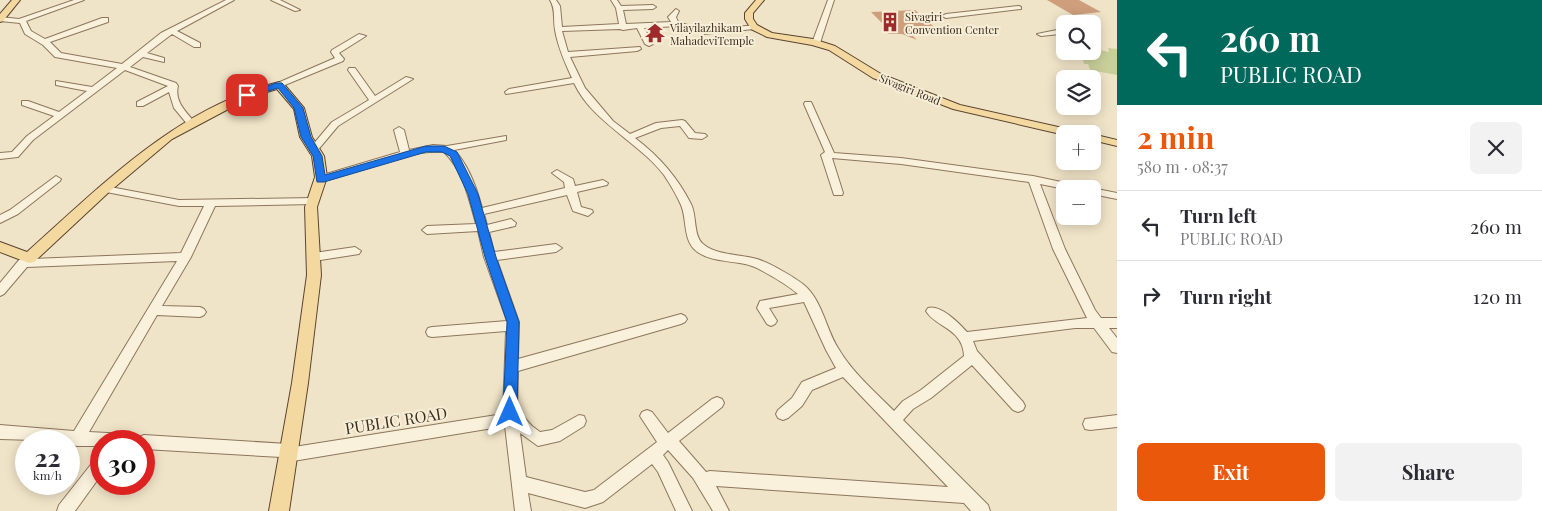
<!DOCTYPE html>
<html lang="en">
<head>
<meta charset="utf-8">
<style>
  :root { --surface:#fff; --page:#f2f2f3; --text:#2b2b33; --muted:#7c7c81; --line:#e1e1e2; --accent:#ea580c }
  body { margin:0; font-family:"Playfair Display",serif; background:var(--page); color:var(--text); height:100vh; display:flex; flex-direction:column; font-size:19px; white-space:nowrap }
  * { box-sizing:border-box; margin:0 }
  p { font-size:16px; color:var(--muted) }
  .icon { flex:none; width:28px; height:28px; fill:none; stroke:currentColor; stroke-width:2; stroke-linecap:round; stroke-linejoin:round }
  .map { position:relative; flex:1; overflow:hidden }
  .sheet { display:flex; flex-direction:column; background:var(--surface); width:425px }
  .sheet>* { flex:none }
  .guide { background:#00695c; color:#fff; overflow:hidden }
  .buttons { position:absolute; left:1056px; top:15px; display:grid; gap:10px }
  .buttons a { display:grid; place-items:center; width:45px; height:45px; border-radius:8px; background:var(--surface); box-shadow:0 2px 12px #0003; font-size:25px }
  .speed { position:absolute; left:15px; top:430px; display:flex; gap:10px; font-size:25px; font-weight:700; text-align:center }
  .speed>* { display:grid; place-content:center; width:65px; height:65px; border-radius:50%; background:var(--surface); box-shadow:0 2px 12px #0003; line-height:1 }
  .speed small { font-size:12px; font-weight:400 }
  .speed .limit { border:8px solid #d22; background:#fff; color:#111 }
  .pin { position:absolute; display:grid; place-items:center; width:42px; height:42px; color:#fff; margin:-21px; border-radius:10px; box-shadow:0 2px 8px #0006 }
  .me { position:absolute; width:55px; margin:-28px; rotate:0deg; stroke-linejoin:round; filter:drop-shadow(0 0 4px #0008) }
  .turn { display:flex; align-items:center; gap:18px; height:105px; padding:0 20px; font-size:22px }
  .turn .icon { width:65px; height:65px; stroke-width:2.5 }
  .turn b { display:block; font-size:35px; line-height:42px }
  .round { display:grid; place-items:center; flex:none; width:52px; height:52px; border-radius:8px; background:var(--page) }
  .summary { display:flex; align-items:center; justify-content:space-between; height:85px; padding:0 20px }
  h1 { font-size:30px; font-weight:700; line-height:38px; color:var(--accent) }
  .action { display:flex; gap:10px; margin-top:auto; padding:10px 20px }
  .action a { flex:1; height:58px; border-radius:8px; background:var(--accent); color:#fff; font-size:20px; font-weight:700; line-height:58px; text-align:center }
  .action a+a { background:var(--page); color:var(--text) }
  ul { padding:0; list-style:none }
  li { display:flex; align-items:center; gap:15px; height:70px; padding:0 20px; border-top:1px solid var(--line) }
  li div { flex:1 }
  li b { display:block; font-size:19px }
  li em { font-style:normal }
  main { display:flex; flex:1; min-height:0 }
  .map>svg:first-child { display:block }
  .green { fill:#c9cf9b }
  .building { fill:#cf9f7d }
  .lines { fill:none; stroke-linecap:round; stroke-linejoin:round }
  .minor-casing { stroke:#8d765c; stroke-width:2 }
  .major-casing { stroke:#5b4430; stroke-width:2 }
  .minor { fill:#faf1dc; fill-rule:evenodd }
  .major { fill:#f3d9a0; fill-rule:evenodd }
  .route { fill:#1a73e8; stroke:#114b97 }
  .labels { text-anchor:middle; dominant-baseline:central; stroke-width:4; stroke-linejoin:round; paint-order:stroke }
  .far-poi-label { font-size:11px; fill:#3d2e20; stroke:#f7eed8; text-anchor:start }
  .far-street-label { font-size:11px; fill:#3d2e20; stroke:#f7eed8 }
  .near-street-label { font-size:16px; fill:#3d2e20; stroke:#f7eed8 }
</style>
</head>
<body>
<main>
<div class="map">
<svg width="1117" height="511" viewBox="0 0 1117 511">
  <rect width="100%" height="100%" fill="#f0e4c8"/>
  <path class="green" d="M1093 46 1096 49 1109 52 1108 48 1117 49V75L1090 70 1088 64H1084L1081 51H1092Z"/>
  <path class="building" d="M1047 0H1079L1101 12 1073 15Z
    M915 10 941 33 911 34 917 40 902 34H889L882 27H886L871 12Z"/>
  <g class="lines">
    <defs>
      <path id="minor" d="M74 0H84L26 21 31 31 45 39 102 18H108V22L50 42 61 53 122 64 161 33 226 0H234L177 31 200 43V47H194L172 34 147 53 164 58V62L143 57 130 67 176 83 178 86C174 102 187 112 195 123L194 125H188L174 108 169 92 143 106H137V102L168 86 125 70 33 140 18 157 0 159V153L12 152 27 136 54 116 22 105V101H28L59 112 87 91 56 85V81L92 87 117 68 55 57 43 45 25 34 20 23 0 21V17L19 19Z
        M271 0H280L300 10 295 11Z
        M550 0H556L560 6 562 27 619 24 616 8 611 0H617L621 6 653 5 656 7 653 9 623 10 626 24 671 22 668 17 676 9 679 11 676 17 678 22 703 30 757 25V29H754L703 34 677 26 644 28 653 44 649 46 645 44 637 28 623 30 620 29 562 31 568 52 640 47 641 49 637 51 570 57 585 88 613 121 630 134 656 123 682 120 685 121 695 133 705 134 707 136 702 139 689 138 680 126 661 128 635 138C659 156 678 178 691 204 697 216 693 235 703 244 717 256 741 254 757 259 770 263 794 277 804 285 822 300 826 329 838 348 852 372 874 391 894 411L903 401 921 390 964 356C963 328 935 327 926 311L928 308C940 304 959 323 967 332L1087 318 1053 249 1029 182 901 164 832 158 843 193 842 195H834L821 155 825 152 804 104 805 102H811L812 104 834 153 901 158 1033 176 1085 187 1086 189H1065L1040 184 1065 249 1095 310 1101 318H1117V328H1109L1117 338V353L1112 352 1094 328H1075L973 341 977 351 1023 402 1025 406 1023 410 1018 412 1013 410 972 365 931 398 913 409 903 420 988 505 990 511H971L964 503 716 486 729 511H713L693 478 668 450 663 455 668 462 692 511H676L658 472 652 464 603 502 585 508 528 493 531 511H515L505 426 287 462 281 457 144 449V441H137L139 437 144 435 288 444 294 447 503 414 506 331 432 337 428 336 426 332 428 328 432 327 507 321 484 257 478 231 427 234 422 230 427 226 476 224C469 199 463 170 444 152 407 149 357 172 320 182L315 179 316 177 400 152 394 130 399 127 404 130 409 150 433 145 447 146 506 136V140L454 150C468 164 477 189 482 208L565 188 564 182 552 173 557 170 573 179 575 186 603 180 608 183 607 185 577 192 581 207 592 210 593 212 588 216 573 211 567 195 484 214 487 225 511 219 516 223 515 226 489 232 494 252 556 244 562 248 556 252 497 260 519 322 518 359 681 314 685 316 687 319 685 322 681 324 518 371 517 410 532 426 540 432 552 430 579 415 584 416 586 421 584 426 560 441 538 446 520 433 526 477 585 492 594 490 657 442 640 416 642 412 647 410 652 412 668 433 712 399 717 397 722 399 724 403 722 407 679 441 706 472 710 471 948 487 843 377 812 390 802 406 788 418 783 420 778 418 776 414 778 410 792 398 802 382 836 368 826 350 804 302 769 308 777 321 775 324 771 326 767 324 757 308 760 301 798 294C789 286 763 270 752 266 735 260 708 263 694 249 683 237 687 219 681 205 677 196 670 184 664 175 639 142 592 122 574 83L506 94 505 92 509 89 572 78C565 63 558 47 555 30 553 19 556 10 550 0Z
        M828 0H834L820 43 813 45 812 43Z
        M1019 6 1021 7V9L946 18 942 16 946 14Z
        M1057 30 1061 32 1060 34 1041 36 1037 34Z
        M359 34 366 36 339 53 344 59 343 61 280 87H277L273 85 335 58 331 52 332 50Z
        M349 68H355L375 96 406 77 413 79 338 126 317 151H311V147L332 122 369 100 348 70Z
        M56 176 61 179 60 181 18 214 0 223V215L10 210Z
        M105 186 179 200 313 198 318 201 313 204 215 206 191 257 162 306 200 307 204 309 206 312 204 315 200 317 157 315 89 432 126 434 131 436 133 441H101V446H77L69 444V441L0 439V425L74 431 177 261 27 267 4 294 0 296V283L19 260 27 255 32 259 181 253 204 206H179L101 191 100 189Z
        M1092 188 1117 193V199L1092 194V189H1088Z
        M355 247 361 251 359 254 314 261 308 257 314 253Z
        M1117 415V427L1090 430 1085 429 1083 424 1085 419Z
        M101 456V475L75 511H57L59 505 96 458Z"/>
      <path id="major" d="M12 0H20L3 21 0 22V14Z
        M756 0H764L753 13V19L757 25 772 33 813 39 835 46 881 74 960 105 1076 131 1081 134 1065 135 953 109 873 78 829 50 812 45 767 37 751 29 745 19V13Z
        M279 82 283 83 304 108 312 137 324 156 327 177 317 207 321 275 308 383 289 511H269L292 383 307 275 305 207 315 177 312 156 300 137 294 109 277 89 251 97 172 139 109 192 34 262 29 263 0 252V242L27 252C102 185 178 107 279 82Z
        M1092 134 1117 140V146L1092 140Z"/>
    </defs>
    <use href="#minor" class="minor-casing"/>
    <use href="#major" class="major-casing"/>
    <use href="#minor" class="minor"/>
    <use href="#major" class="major"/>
  </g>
  <path class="route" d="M276 83H282L303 108 311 137 322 156 325 175 426 146H444L457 152 478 194 496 257 519 322 517 412 515 417 510 419 505 417 503 412 507 322 485 257 468 194 450 156 442 152H426L324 182H317L313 156 301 137 294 108 278 88 247 98 243 95Z"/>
  <defs>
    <symbol id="building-bare" viewBox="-9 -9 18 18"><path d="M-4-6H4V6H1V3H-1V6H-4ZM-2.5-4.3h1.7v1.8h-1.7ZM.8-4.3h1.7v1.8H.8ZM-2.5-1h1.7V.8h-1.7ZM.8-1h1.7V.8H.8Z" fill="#9e2a2b" stroke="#f7eed8" stroke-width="2.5" paint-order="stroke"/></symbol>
    <symbol id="temple-bare" viewBox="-9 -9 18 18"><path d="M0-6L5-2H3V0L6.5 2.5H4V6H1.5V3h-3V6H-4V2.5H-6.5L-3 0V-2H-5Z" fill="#9e2a2b" stroke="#f7eed8" stroke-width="2.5" paint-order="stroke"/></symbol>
  </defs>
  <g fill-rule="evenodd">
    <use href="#building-bare" x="876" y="8" width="28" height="28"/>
    <use href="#temple-bare" x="641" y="19" width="28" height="28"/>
  </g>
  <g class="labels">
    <g class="far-poi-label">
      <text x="905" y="16">Sivagiri<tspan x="905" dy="13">Convention Center</tspan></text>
      <text x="670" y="27">Vilayilazhikam<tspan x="670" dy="13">MahadeviTemple</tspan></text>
    </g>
    <g class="far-street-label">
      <text transform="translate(910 89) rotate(22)">Sivagiri Road</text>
    </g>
    <g class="near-street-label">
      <text transform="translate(396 420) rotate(-9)">PUBLIC ROAD</text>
    </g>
  </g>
</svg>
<div class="buttons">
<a><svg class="icon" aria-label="search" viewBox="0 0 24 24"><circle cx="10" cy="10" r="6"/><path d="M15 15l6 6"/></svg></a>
<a><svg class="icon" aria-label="layers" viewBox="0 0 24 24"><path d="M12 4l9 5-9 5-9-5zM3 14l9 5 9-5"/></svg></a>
<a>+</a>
<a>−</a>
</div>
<div class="speed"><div>22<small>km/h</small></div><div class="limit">30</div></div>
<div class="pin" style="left:247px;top:95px;background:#d93025"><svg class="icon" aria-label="arrive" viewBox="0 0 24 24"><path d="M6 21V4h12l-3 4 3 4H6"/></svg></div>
<svg class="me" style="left:510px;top:412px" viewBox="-20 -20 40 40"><path d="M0-17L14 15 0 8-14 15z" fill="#1a73e8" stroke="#fff" stroke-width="4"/></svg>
</div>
<section class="sheet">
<div class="guide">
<div class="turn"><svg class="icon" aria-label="left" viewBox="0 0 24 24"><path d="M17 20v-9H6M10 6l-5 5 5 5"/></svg><div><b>260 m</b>PUBLIC ROAD</div></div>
</div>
<div class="summary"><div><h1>2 min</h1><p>580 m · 08:37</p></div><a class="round"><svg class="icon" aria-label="close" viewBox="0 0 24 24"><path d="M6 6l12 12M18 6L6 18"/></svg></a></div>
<ul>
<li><svg class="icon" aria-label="left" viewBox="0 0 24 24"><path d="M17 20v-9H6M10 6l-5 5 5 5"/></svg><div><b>Turn left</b><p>PUBLIC ROAD</p></div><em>260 m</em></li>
<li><svg class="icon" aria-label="right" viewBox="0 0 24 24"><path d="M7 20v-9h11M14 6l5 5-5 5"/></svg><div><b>Turn right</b></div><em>120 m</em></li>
</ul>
<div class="action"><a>Exit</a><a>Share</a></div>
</section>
</main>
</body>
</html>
